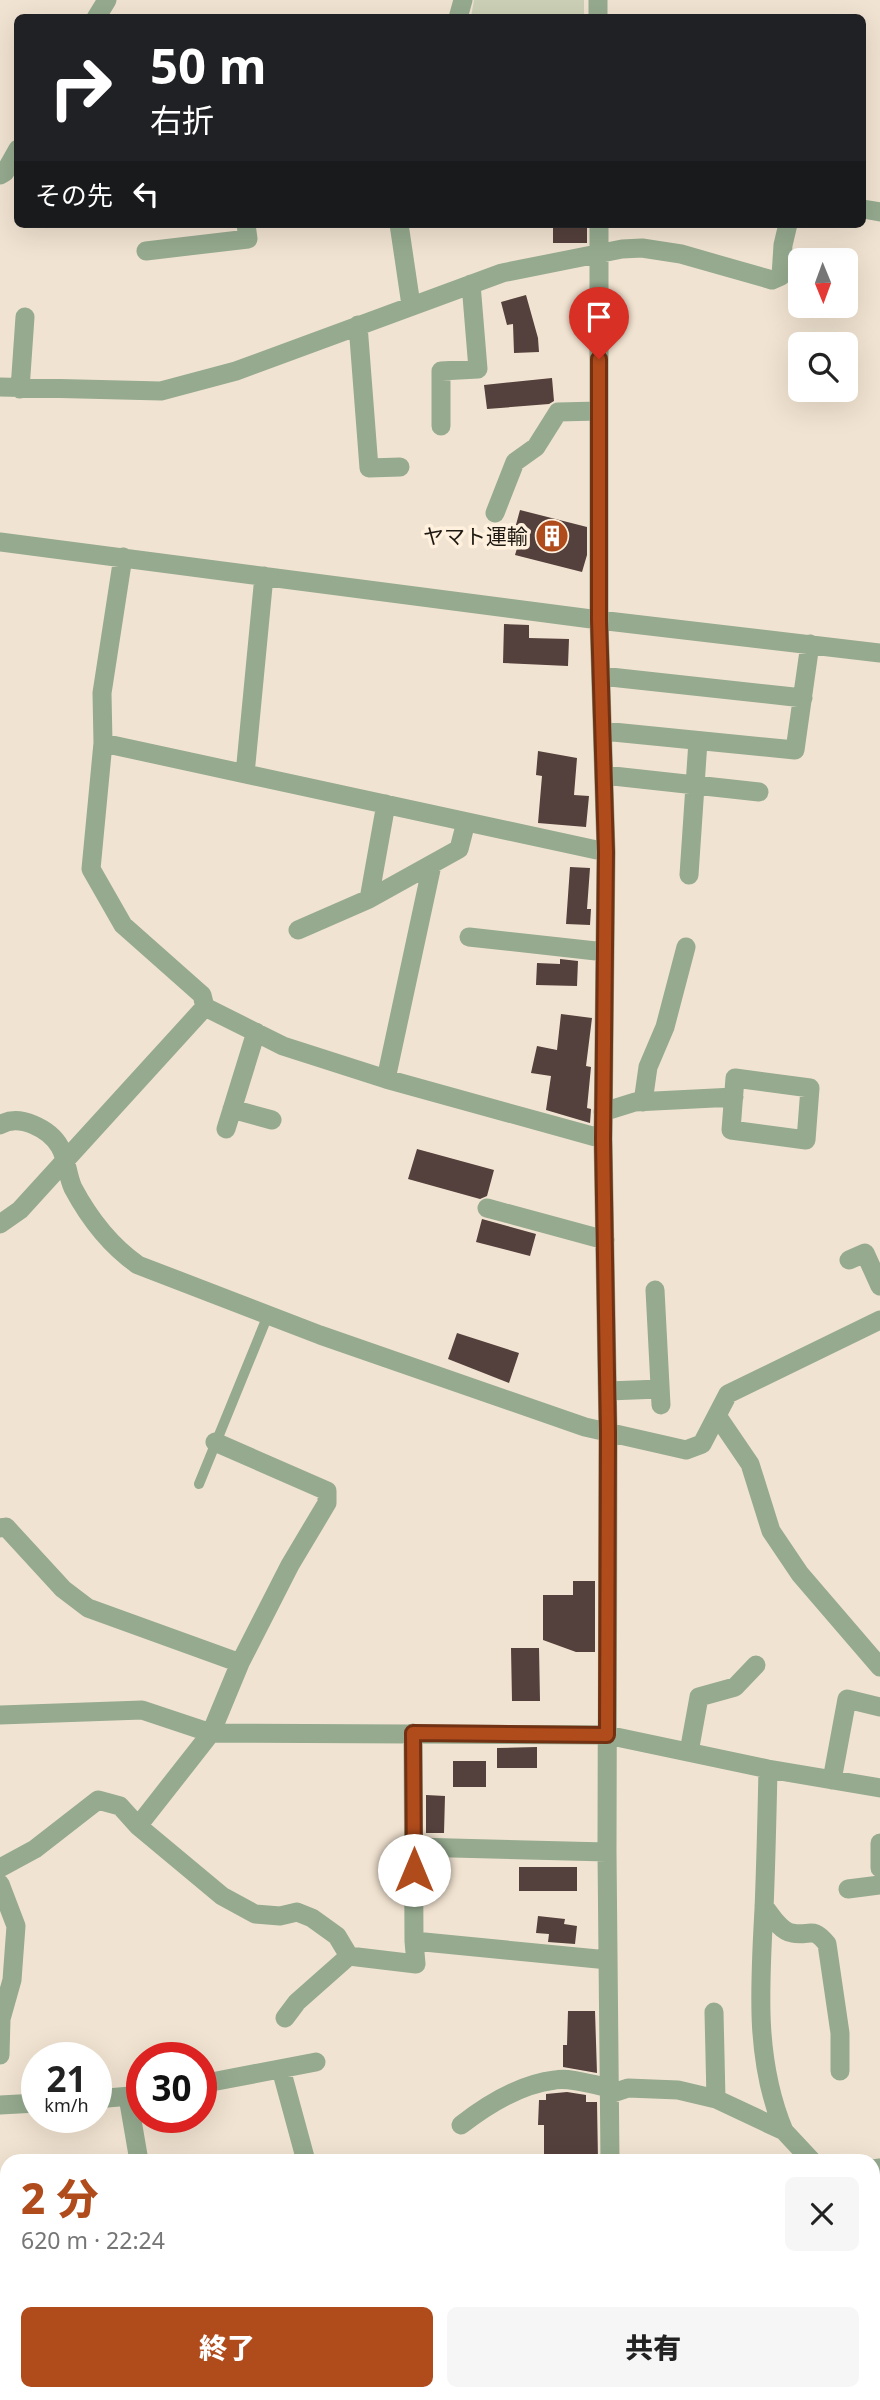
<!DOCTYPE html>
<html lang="ja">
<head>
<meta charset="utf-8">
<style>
  :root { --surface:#fff; --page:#f6f6f6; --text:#222; --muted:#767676; --accent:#b04b1c }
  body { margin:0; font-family:"Noto Sans","Noto Sans JP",sans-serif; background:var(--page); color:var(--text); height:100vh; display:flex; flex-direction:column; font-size:26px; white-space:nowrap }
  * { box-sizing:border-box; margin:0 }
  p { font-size:23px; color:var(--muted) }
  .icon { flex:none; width:38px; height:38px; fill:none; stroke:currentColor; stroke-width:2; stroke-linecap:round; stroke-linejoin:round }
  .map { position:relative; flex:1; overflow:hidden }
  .panel { position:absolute; left:0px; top:2154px; width:880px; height:247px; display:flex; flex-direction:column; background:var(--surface); border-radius:21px 21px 0 0; box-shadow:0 7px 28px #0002 }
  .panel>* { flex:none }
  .top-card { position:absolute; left:14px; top:14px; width:852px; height:214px; border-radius:10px; box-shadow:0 7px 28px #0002; background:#202124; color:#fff; overflow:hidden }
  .needle { width:46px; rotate:179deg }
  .tools { position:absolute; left:788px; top:248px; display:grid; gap:14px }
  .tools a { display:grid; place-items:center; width:70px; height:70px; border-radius:10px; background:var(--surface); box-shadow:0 7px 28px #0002; font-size:35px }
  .speed { position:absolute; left:21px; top:2042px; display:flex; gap:14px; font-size:35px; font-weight:700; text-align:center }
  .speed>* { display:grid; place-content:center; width:91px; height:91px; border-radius:50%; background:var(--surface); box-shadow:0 7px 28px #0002; line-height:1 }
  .speed small { font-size:18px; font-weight:400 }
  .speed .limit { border:10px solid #d22; background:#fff; color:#111 }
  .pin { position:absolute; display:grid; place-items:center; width:60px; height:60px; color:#fff; margin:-72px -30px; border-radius:50% 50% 50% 0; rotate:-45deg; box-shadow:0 0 7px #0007 }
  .pin .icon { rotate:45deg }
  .me { position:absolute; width:77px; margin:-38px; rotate:0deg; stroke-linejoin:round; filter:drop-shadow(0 0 5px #0008) }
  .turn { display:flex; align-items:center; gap:24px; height:147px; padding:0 21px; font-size:32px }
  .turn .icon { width:91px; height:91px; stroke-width:2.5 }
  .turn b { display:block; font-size:49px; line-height:60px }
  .then { display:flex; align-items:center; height:66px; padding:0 21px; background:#0003; gap:14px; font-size:26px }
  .round { display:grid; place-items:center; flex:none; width:74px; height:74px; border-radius:10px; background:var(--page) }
  .head { display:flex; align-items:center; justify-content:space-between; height:119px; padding:0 21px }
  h1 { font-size:42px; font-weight:800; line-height:52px; color:var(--accent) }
  .action { display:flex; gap:14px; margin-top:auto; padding:14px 21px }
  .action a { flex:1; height:80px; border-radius:10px; background:var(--accent); color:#fff; font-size:28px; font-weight:800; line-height:80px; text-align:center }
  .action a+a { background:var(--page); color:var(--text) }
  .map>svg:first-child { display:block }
  .green { fill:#cbd0b6 }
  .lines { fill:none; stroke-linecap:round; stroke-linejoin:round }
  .stream { stroke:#b3cce4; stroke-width:5 }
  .building { fill:#54403c }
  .path { stroke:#958b7e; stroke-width:3.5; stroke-dasharray:3.5 5; stroke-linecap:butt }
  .lane { stroke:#95aa8f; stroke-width:10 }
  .street { stroke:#95aa8f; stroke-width:19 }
  .route-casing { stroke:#723112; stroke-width:18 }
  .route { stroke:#b04b1c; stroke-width:12 }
  .labels { text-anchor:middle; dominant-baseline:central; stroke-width:7; stroke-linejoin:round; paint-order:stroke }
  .poi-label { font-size:21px; fill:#1c1710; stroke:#fff1de; text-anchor:end }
</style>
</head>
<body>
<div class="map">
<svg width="880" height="2400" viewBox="0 0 880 2400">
  <rect width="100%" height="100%" fill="#f1e3d1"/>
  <path class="green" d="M474 0H584V17H471Z"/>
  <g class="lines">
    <path class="stream" d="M571 2400 606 2394"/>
  </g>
  <path class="building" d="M553 224H587V243H553Z
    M526 295 538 338 539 352 514 353 513 324 507 325 501 302Z
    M552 378 554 401 549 404 487 409 484 385Z
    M520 510 587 527V555L582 572 515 555 518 545 511 543Z
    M504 624 529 625V638L569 639 568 666 503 663Z
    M538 751 577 758 574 795 589 796 586 827 538 823 542 776 536 775Z
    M570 867 590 868 587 909H591L590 925 566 924Z
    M560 959 578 961 577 986 536 985 537 963 560 964Z
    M561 1014 592 1018 586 1066 591 1067 587 1108 591 1109 590 1123 546 1110 551 1076 531 1073 537 1046 557 1050Z
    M417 1149 494 1170 487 1196 480 1199 408 1179Z
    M482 1219 536 1234 530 1256 476 1242Z
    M457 1333 519 1353 509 1383 448 1359Z
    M573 1581H595V1652H576L543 1640V1595H573Z
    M511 1648H539L540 1701H512Z
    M537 1747V1768H497V1748Z
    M453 1761H486V1787H453Z
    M426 1795 445 1796 444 1833H426Z
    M519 1867H577V1891H519Z
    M538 1916 565 1919 564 1924 577 1926 575 1944 548 1942 549 1934 536 1933Z
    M568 2011H595L597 2073 563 2067V2045H567Z
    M567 2092 586 2095V2102H597L598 2161 544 2160V2125H538L539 2100H546V2094Z"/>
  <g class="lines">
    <path class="path" d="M513 2400 548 2394"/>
    <path class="lane" d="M199 1484 268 1315"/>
    <path class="street" d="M598 0V18
      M96 18 107 0
      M458 18 463 0
      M0 175 5 172 18 149
      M863 209 880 212
      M399 224 411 305
      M599 224V620L606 852 603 1139 608 1432 607 1852 610 2161
      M146 251 248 239 246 224
      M358 325 369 468 400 467
      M0 387 161 391 236 371 502 273 622 249 642 248 681 254 772 280 781 276 783 245 788 224
      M20 389 25 317
      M441 426V371L478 369 471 284
      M495 513 515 462 536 447 558 412 599 411
      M0 542 599 620 880 653
      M123 557 102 693 103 743 91 869 123 925 202 995 205 1007 283 1046 386 1079 603 1139
      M601 676 803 698
      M603 731 795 750 810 644
      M103 743 606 852
      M245 774 264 576
      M604 775 759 792
      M689 875 698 741
      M369 899 386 804
      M298 930 369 899 459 849 466 822
      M469 937 605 952
      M735 1078 810 1088 806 1140 731 1130Z
      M386 1079 432 865
      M643 1102 648 1067 665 1027 686 947
      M232 1109 272 1120
      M603 1112 635 1102 734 1097
      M0 1125C19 1113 50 1129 60 1147 67 1159 67 1175 73 1188 89 1218 111 1246 138 1265L320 1335 585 1427 686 1450 702 1444 728 1394 880 1320
      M226 1129 256 1032
      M487 1208 605 1240
      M0 1224 20 1210 205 1007
      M849 1260 865 1253 880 1286
      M655 1290 661 1405
      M608 1391 660 1389
      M718 1417 750 1464 771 1531 800 1574 880 1667
      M0 1528 6 1527 63 1589 88 1608 240 1663
      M0 1715 142 1710 211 1733 607 1735 768 1769 880 1788
      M413 1733 414 1941 608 1960
      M689 1752 699 1697 735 1687 756 1665
      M768 1769C767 1816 766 1862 764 1909 760 1985 754 2059 784 2131
      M832 1780 847 1699 880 1707
      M138 1826 211 1733 240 1663 290 1565 327 1503V1491L215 1442
      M880 1843V1868
      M414 1847 607 1852
      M0 1868 35 1849 98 1800 120 1806 138 1826 222 1896 255 1914 280 1916 297 1912 312 1918 337 1936 349 1956
      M0 1884 16 1926 12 1980 1 2019 0 2055
      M848 1889 880 1885
      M764 1906C771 1915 780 1931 792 1933 810 1937 812 1925 827 1944L840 2033V2071
      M714 2012 716 2099
      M285 2018 297 2002 349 1956 416 1964 414 1941
      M281 2069 306 2161
      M201 2084 316 2062
      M610 2094 628 2088 678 2090 716 2099 784 2131 812 2161
      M128 2097 139 2161
      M96 2099 142 2095
      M0 2105 37 2103
      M461 2125C488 2104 520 2084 555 2080 571 2077 593 2085 610 2088
      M873 2169 880 2168
      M0 2193H7
      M873 2245 880 2256
      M0 2282 7 2281
      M873 2358 880 2354
      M0 2368H7
      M177 2394 178 2400
      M272 2394 273 2400
      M613 2394V2400
      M767 2400 790 2394"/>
  </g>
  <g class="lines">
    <defs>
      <path id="route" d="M414 1870 413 1733 607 1735 608 1432 603 1139 606 852 599 620V359"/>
    </defs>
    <use href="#route" class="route-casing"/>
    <use href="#route" class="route"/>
  </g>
  <defs>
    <symbol id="building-disc" viewBox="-11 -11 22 22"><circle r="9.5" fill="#b04b1c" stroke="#fff1de"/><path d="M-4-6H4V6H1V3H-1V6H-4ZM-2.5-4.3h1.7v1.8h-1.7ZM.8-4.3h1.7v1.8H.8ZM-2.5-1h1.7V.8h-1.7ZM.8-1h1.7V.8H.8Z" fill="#fff"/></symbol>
  </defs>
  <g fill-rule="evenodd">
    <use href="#building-disc" x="533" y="517" width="38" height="38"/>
  </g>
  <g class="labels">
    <g class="poi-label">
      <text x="528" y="536">ヤマト運輸</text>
    </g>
  </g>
</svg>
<div class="tools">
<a><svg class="needle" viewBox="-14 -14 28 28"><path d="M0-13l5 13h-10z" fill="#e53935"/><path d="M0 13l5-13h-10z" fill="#767676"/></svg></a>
<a><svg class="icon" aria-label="search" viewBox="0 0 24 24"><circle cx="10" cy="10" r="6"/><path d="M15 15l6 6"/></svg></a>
</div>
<div class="speed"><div>21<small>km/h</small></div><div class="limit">30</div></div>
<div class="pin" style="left:599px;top:359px;background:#d93025"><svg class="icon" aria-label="arrive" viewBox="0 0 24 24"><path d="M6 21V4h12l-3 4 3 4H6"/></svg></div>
<svg class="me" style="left:414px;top:1870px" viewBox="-20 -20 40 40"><circle r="19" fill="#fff"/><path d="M0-13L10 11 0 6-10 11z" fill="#b04b1c"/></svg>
<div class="top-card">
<div class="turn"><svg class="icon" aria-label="right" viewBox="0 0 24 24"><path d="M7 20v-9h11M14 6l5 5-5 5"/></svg><div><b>50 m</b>右折</div></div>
<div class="then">その先<svg class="icon" aria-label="left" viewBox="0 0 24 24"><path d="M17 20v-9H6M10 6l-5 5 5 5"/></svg></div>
</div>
<section class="panel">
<div class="head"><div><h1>2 分</h1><p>620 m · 22:24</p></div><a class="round"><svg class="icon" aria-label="close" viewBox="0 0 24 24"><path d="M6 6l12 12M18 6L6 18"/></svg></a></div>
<div class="action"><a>終了</a><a>共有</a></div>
</section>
</div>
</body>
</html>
